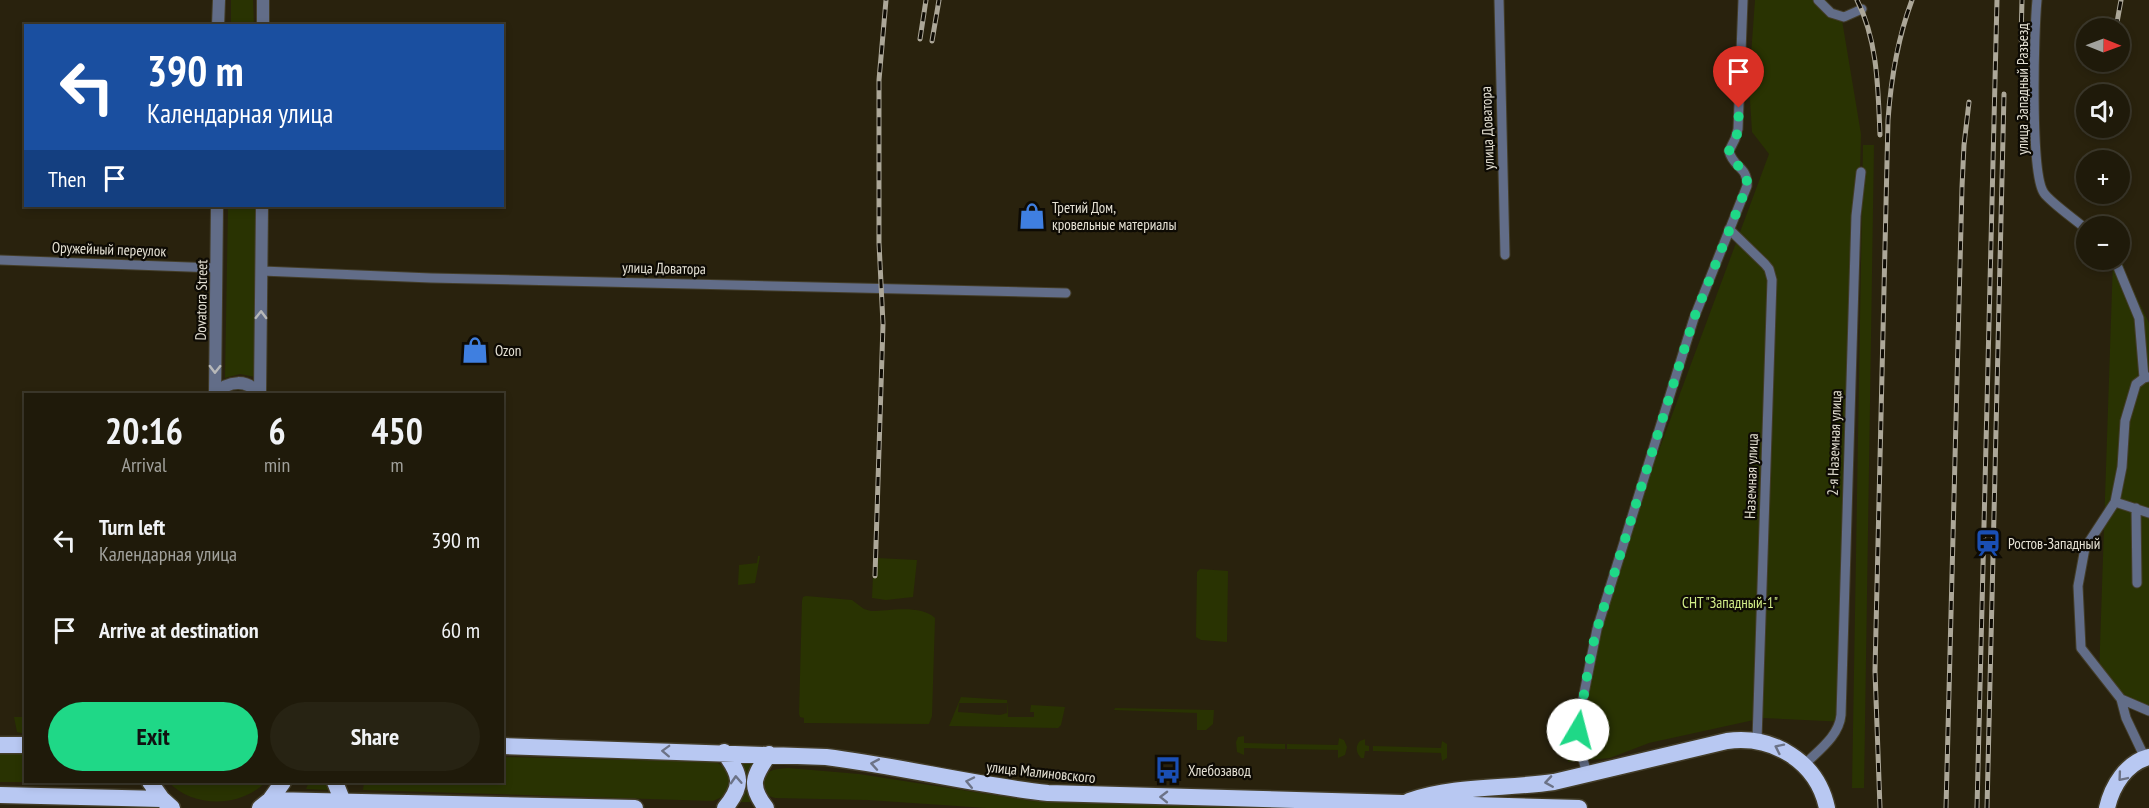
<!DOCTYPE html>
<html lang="en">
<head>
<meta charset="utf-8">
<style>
  :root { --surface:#1f1a0a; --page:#272313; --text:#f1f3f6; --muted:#a1a19c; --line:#3c382b; --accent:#1fd887 }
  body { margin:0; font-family:"PT Sans Narrow",sans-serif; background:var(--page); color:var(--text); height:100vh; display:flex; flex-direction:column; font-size:22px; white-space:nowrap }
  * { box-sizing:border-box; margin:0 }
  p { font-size:20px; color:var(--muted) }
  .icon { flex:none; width:33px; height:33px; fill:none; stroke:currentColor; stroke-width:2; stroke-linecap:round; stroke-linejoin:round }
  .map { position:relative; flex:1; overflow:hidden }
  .sheet { position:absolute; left:24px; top:393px; width:480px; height:390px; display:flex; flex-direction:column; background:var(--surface); border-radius:0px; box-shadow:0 3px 9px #0003,0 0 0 2px var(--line) }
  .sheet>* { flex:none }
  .guide { position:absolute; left:24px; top:24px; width:480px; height:183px; border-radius:0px; box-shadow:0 3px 9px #0003,0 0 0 2px var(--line); background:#1a4fa0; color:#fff; overflow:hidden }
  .needle { width:39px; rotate:91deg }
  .controls { position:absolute; left:2076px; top:18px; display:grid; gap:12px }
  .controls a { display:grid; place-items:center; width:54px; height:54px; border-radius:50%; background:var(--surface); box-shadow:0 3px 9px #0003,0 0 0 2px var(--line); font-size:30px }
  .pin { position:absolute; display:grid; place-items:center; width:51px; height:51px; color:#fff; margin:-62px -26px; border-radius:50% 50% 50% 0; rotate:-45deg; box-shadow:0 0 6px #0007 }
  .pin .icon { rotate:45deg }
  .me { position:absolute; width:66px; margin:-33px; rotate:8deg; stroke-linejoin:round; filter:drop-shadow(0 0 4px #0008) }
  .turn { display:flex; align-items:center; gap:21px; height:126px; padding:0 24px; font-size:27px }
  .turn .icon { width:78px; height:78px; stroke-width:2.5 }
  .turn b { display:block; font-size:42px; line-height:51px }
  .then { display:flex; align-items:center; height:57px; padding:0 24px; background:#0003; gap:12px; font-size:22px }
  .eta { display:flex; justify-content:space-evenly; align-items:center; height:102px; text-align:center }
  .eta b { font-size:36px; font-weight:700; line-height:42px }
  .cta { display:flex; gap:12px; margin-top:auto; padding:12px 24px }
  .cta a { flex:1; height:69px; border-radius:36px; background:var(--accent); color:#111; font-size:24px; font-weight:700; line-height:69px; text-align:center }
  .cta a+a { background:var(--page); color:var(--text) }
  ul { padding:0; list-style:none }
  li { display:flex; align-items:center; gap:18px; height:90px; padding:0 24px }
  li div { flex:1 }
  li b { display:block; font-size:22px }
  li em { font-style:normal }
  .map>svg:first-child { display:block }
  .green { fill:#293302; fill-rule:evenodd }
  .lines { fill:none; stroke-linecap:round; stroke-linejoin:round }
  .minor-casing { stroke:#433d29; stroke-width:11 }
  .tertiary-casing { stroke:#433d29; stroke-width:14 }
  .trunk-casing { stroke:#433d29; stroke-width:19 }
  .minor { stroke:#626d88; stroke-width:9 }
  .tertiary { stroke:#626d88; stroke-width:12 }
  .trunk { stroke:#b8c8f2; stroke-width:16 }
  .rail-casing { stroke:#aca798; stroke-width:5 }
  .rail { stroke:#0e0b04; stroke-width:3; stroke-dasharray:9; stroke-linecap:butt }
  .oneway { stroke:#b7b8b9 }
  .oneway2 { stroke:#6c7387 }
  .route { stroke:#1fd887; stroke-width:10; stroke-dasharray:0 18 }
  .labels { text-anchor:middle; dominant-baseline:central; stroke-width:4.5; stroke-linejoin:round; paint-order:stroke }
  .street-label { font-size:15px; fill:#e5e1d4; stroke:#0e0b04 }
  .poi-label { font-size:15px; fill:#e5e1d4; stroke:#0e0b04; text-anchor:start }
  .park-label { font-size:15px; fill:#d1ec88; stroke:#0e0b04 }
</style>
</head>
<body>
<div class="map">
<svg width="2149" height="808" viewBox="0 0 2149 808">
  <rect width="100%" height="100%" fill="#29220d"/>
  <path class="green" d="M231 0H253L254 25H231Z
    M1755 0H1826L1842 20 1861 134 1846 722 1763 718 1649 743 1610 758 1568 762 1591 633 1769 154 1752 132 1749 83Z
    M1863 145H1874L1864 788H1852Z
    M228 206H256L255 377 240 374 225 378Z
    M2120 253 2126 275 2149 323V713L2117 700 2099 676 2113 260H2120Z
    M758 556H760L755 583 738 585 739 565 757 563Z
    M877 558 917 560 913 597 886 600 872 598 873 576H876Z
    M1200 569 1228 571 1227 642 1201 640 1196 637 1197 572Z
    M806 596 852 600 864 609 871 611C890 611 920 604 935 618L932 716 929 724 804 723V718L800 717 799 714 802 601 803 597Z
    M961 697 1007 700 1008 717H1034V712H1030L1031 705 1065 707 1061 725 1058 728 949 726ZM959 703H1007V713L1000 715 958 712Z
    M1115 708 1214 710 1213 724 1206 730H1197V713L1114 710Z
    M14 717H23L25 734 17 732Z
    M1244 736V743L1285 744V749L1244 748V755L1237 752 1236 742 1238 737Z
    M1339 738 1344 740 1347 747 1345 755 1338 758V750L1287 749V744L1338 745Z
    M1365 739V745L1369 746V751H1365L1364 758H1361C1356 753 1355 746 1360 741Z
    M1442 741 1447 744V758L1442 761 1441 753 1373 751V746L1441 748Z
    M0 753 25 754 26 782H50H0Z
    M503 757 715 762C724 765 730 773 730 783L724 796 713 801 363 790 364 782H502Z
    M741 761 758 762 755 802H740L745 772Z
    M788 768 859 774 1032 801 1252 808H986L868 800 775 798 769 796 762 787C763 770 773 769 788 768Z
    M168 782H266C239 808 194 808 168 782Z
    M309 782H326L329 790 306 789Z"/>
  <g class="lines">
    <defs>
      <path id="minor" d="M1499 0 1505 255
        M1818 0 1831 13 1844 17 1862 9
        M2037 0C2034 30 2030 174 2044 193 2050 202 2077 221 2086 229
        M1729 229 1765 264 1769 269 1772 280 1757 740
        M0 260 216 268
        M2115 260 2139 318 2144 378 2149 377
        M262 271 431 278 1066 293
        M2144 378 2136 384 2125 421 2122 467 2115 502 2085 548 2078 586 2081 648 2121 699 2126 718 2145 758
        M2115 502 2149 513
        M2136 508 2137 583
        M2121 699 2149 711
        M1804 765C1819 750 1839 736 1841 715L1856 216 1861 172
        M1587 774 1580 748 1578 723 1597 629 1694 318 1747 186C1748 166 1733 168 1729 151L1735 139 1738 129 1743 0"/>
      <path id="tertiary" d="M218 26 219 0
        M263 26V0
        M215 394 217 206
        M216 394C228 380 248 379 258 394
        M260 394 262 206"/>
      <path id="trunk" d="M0 745H26
        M502 746 826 757C900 766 973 785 1048 793L1579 808
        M724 752C741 775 744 785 725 808
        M150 782 162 799 172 808
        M335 782 343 802
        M0 795 162 799
        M270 800 635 808
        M1409 801C1455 785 1506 789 1554 782L1727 741C1773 735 1817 761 1827 808
        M260 808 270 800 283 782
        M766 808C748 785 754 776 769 754
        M2107 808C2112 786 2126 763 2149 757"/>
    </defs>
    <use href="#minor" class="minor-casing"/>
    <use href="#tertiary" class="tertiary-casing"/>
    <use href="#trunk" class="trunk-casing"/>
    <use href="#minor" class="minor"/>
    <use href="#tertiary" class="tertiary"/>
    <use href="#trunk" class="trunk"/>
    <defs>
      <path id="rail" d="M1857 0C1878 41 1878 90 1880 135
        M2116 28 2121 0
        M920 39 926 0
        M2021 40 2022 0
        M932 41 939 0
        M875 576 883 324 879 243V80L886 0
        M1880 808 1875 671 1888 120C1891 78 1897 40 1912 0
        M1946 808 1962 187 1964 145 1969 102
        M1977 808 1997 0
        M1987 808 2004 94"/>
    </defs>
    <use href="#rail" class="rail-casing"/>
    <use href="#rail" class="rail"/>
  </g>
  <defs><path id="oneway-chevron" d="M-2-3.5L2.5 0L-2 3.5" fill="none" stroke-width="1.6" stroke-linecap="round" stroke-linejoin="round" transform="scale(1.5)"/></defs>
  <g class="oneway">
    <use href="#oneway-chevron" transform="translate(261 315) rotate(-89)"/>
    <use href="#oneway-chevron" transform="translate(215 369) rotate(91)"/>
  </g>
  <g class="oneway2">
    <use href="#oneway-chevron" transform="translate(1779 748) rotate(-154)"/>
    <use href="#oneway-chevron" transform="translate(666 751) rotate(-178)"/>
    <use href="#oneway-chevron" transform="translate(875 764) rotate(-170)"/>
    <use href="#oneway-chevron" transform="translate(2122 777) rotate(130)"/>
    <use href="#oneway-chevron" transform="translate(736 780) rotate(-93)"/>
    <use href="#oneway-chevron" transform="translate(970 782) rotate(-168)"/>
    <use href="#oneway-chevron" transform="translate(1549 782) rotate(171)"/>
    <use href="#oneway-chevron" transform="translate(1164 797) rotate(-179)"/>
  </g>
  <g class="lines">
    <path class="route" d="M1578 730 1591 652 1597 629 1694 318 1747 186C1748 166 1733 168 1729 151L1736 139 1738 129 1739 108"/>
  </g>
  <defs>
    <symbol id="shop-bare" viewBox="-9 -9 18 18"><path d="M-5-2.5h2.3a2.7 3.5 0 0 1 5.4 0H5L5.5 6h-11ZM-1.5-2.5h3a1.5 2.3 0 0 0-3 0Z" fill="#3f7fe0" stroke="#0e0b04" stroke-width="2.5" paint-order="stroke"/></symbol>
    <symbol id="station-bare" viewBox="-9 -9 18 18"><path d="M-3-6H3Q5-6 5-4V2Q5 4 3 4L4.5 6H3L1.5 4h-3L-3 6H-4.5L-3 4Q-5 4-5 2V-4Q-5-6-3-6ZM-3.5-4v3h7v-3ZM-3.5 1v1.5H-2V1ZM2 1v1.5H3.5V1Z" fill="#1a4fb4" stroke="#0e0b04" stroke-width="2.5" paint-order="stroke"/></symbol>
    <symbol id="bus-bare" viewBox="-9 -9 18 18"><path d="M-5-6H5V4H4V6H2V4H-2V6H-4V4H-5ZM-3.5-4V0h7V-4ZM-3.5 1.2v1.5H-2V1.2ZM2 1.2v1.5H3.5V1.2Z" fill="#1a4fb4" stroke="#0e0b04" stroke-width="2.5" paint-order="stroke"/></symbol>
  </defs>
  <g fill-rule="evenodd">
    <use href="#shop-bare" x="1013" y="197" width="38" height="38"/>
    <use href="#shop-bare" x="456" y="331" width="38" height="38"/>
    <use href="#station-bare" x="1969" y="524" width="38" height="38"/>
    <use href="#bus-bare" x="1149" y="751" width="38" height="38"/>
  </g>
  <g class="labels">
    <g class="street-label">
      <text transform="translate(2022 89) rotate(-90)">улица Западный Разъезд</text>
      <text transform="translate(1487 128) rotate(-92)">улица Доватора</text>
      <text transform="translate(109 249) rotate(2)">Оружейный переулок</text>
      <text transform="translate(664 268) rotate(1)">улица Доватора</text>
      <text transform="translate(201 300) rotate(-89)">Dovatora Street</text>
      <text transform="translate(1834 443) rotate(-88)">2-я Наземная улица</text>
      <text transform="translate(1751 476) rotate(-88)">Наземная улица</text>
      <text transform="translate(1041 772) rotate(6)">улица Малиновского</text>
    </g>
    <g class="poi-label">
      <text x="1052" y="207">Третий Дом,<tspan x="1052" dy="17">кровельные материалы</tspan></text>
      <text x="495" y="350">Ozon</text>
      <text x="2008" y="543">Ростов-Западный</text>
      <text x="1188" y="770">Хлебозавод</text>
    </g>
    <g class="park-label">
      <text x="1730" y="602">СНТ "Западный-1"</text>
    </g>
  </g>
</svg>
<div class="controls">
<a><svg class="needle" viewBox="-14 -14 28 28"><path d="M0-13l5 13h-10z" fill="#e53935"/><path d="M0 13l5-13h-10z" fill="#a1a19c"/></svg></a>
<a><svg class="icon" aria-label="sound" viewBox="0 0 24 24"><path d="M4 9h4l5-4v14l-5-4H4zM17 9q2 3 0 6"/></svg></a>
<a>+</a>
<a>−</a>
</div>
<div class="pin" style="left:1739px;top:108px;background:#d93025"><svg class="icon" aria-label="arrive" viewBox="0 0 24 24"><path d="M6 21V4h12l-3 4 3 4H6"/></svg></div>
<svg class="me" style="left:1578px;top:730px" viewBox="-20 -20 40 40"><circle r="19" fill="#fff"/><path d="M0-13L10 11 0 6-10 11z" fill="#1fd887"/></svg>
<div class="guide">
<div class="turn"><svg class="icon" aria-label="left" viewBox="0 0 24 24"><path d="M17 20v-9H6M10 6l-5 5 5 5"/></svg><div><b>390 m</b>Календарная улица</div></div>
<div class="then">Then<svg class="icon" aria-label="arrive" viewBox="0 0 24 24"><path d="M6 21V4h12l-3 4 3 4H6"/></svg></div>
</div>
<section class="sheet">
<div class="eta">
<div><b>20:16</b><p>Arrival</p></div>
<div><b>6</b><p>min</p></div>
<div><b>450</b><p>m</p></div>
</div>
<ul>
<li><svg class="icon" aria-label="left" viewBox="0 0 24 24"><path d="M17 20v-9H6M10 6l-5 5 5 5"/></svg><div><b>Turn left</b><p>Календарная улица</p></div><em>390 m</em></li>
<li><svg class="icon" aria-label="arrive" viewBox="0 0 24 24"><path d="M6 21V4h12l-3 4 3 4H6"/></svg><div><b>Arrive at destination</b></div><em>60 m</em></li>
</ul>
<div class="cta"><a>Exit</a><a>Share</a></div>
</section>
</div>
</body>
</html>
